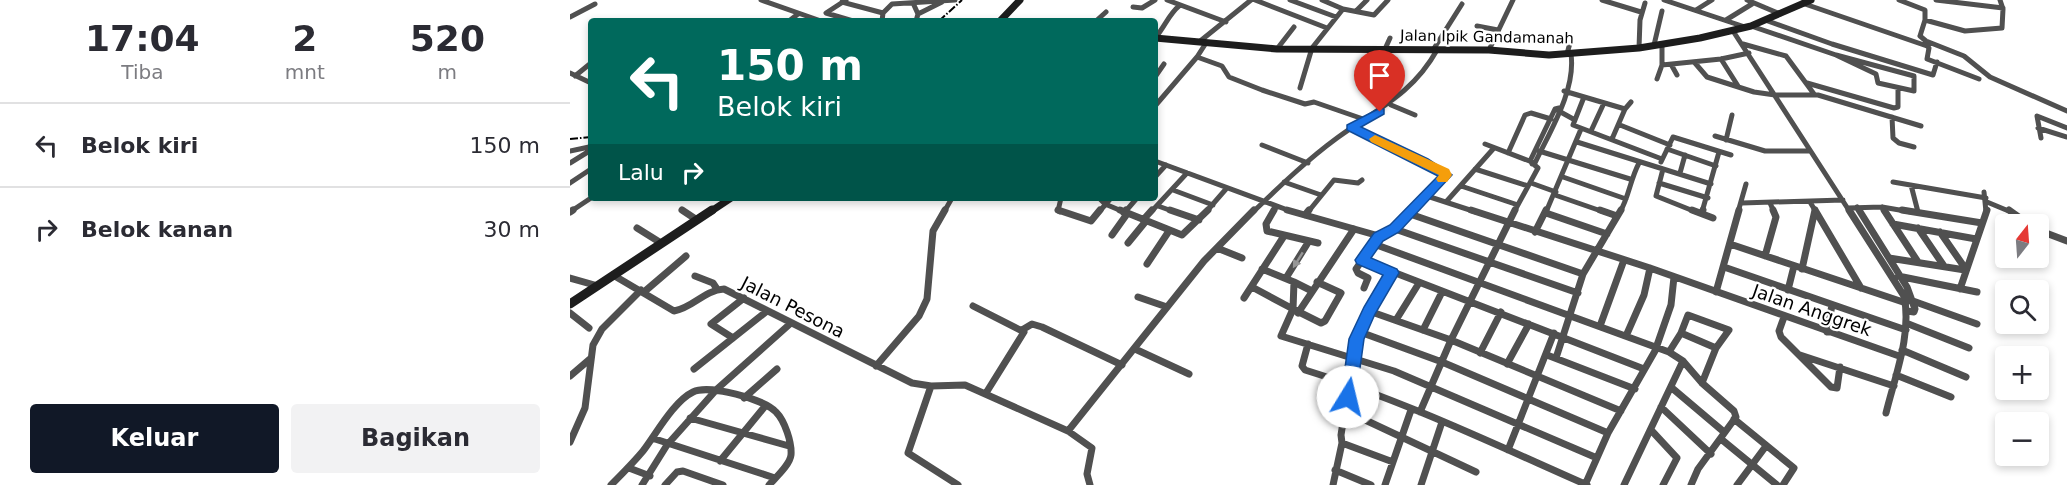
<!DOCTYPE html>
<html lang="id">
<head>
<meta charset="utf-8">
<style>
  :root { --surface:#fff; --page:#f2f2f3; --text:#2b2b33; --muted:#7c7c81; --line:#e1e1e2; --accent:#111827 }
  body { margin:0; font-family:"DejaVu Sans",sans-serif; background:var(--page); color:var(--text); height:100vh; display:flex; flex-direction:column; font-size:22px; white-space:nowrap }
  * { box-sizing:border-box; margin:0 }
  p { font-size:20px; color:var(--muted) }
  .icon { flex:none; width:33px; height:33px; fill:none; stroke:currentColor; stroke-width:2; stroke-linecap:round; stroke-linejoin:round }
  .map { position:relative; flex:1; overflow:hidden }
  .sheet { display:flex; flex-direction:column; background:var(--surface); width:570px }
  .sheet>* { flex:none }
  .hud { position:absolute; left:18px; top:18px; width:570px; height:183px; border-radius:6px; box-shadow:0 3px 9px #0003; background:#00695c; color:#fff; overflow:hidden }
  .needle { width:39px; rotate:17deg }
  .tools { position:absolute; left:1425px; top:214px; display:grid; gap:12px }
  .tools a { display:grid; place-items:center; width:54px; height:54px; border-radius:6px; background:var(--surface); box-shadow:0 3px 9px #0003; font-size:30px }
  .pin { position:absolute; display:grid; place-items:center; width:51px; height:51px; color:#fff; margin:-62px -26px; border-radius:50% 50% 50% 0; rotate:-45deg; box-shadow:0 0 6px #0007 }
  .pin .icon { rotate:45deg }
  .me { position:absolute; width:66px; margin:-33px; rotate:9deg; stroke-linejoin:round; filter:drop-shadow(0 0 4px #0008) }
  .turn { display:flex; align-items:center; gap:21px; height:126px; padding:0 30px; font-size:27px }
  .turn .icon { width:78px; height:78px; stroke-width:2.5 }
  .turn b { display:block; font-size:42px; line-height:51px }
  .then { display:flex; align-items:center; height:57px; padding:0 30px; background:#0003; gap:12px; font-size:22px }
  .eta { display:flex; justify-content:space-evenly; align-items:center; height:102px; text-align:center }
  .eta b { font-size:36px; font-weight:800; line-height:42px }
  .button { display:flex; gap:12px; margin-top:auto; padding:12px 30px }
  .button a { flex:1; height:69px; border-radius:6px; background:var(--accent); color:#fff; font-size:24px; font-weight:800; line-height:69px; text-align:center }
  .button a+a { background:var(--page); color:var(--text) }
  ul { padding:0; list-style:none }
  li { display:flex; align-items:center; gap:18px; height:84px; padding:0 30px; border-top:2px solid var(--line) }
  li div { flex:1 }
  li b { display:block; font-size:22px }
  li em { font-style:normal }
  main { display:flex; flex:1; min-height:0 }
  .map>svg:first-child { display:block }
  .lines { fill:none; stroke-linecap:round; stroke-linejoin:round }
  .street-far1 { stroke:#505050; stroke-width:5 }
  .street { stroke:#505050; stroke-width:7 }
  .secondary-far1 { stroke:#1d1d1d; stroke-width:7 }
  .secondary { stroke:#1d1d1d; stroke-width:9 }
  .rail { stroke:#000; stroke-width:2; stroke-dasharray:8 2 1.5 2; stroke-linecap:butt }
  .oneway { fill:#969696 }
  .route { fill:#1a73e8; stroke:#114b97; stroke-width:1.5 }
  .slow { fill:#f59e0b }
  .labels { text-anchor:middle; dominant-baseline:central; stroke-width:4.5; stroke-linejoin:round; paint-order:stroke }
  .far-street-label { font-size:15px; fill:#000; stroke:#fff }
  .street-label { font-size:18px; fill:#000; stroke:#fff }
</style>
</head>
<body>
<main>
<section class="sheet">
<div class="eta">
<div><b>17:04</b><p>Tiba</p></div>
<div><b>2</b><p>mnt</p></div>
<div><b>520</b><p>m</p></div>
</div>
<ul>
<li><svg class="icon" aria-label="left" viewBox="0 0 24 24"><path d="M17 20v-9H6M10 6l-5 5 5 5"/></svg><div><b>Belok kiri</b></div><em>150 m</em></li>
<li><svg class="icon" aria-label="right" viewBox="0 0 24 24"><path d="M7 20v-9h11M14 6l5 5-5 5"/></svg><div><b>Belok kanan</b></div><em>30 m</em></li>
</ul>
<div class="button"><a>Keluar</a><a>Bagikan</a></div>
</section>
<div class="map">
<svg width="1497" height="485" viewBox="0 0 1497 485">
  <rect width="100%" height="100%" fill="#fff"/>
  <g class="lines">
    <path class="street-far1" d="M191 0 251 21
      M276 0 256 13 283 21
      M597 0 656 22
      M685 0 757 28
      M720 0 766 17
      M1032 0 1071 12
      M1094 0 1175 27
      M1177 0 1210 14
      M1329 0 1355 10V20L1350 36
      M1366 0 1433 8
      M272 2 313 13
      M343 3 348 14 346 21
      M1232 3 1357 46 1359 48 1357 59 1409 79
      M563 7 572 8 585 0
      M773 9 804 15 818 0
      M1126 10 1142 0
      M786 11 797 0
      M348 14 372 2
      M0 17 25 4
      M1156 20 1182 4 1180 2
      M1195 20 1262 44 1363 75 1367 62
      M1355 20 1395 31 1432 28 1433 9 1430 0
      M219 21 228 14
      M312 21 313 13 322 4 385 0
      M526 21 536 12
      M907 26 928 30
      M1181 26 1266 55
      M1163 31 1280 212
      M1350 36 1356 41 1394 56 1420 77 1497 111
      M585 38C594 28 599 14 609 6
      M629 42 681 0
      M1092 44V65L1151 59 1179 53
      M1173 44 1216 56 1244 94
      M1084 45 1092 11
      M1069 48 1070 20 1075 3
      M707 49 724 27
      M815 49 820 38
      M863 50 892 4
      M919 50 943 0
      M997 54 1001 39
      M1266 55 1344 76V91L1308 83 1306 74Z
      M627 57 652 66 659 77 692 90 735 104 744 102 796 120
      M1151 59 1168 86
      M1125 63 1137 77 1184 92 1205 95H1248L1351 126
      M1102 66 1107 75
      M0 73 21 83
      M787 75 803 49
      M5 76 21 63
      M585 77 594 64
      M1087 79 1092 65
      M1237 83 1324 108 1328 107V89
      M730 88 742 48 773 9 752 0
      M994 91 1055 109
      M1014 97 1003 125 1092 159
      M821 105 845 115
      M585 106 627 57 636 43
      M987 110 1005 120
      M1322 117 1323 138 1329 143 1344 147
      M1050 125 1100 145
      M781 128 829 149 876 175 841 212
      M1468 128 1497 137
      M1021 131 1034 103
      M1145 136 1195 151H1240
      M1471 138 1467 116 1497 128
      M1042 139 1055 109 1061 102
      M1156 140 1162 115
      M1007 142 1141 184
      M915 144 962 162
      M692 145 738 163
      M1097 149 1146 166
      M0 151 19 147
      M969 151 1060 179
      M938 153 955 115 961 113 981 119
      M585 161 723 212
      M1091 162 1103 137 1161 155
      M0 163 21 150
      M962 164 965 163C980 131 1006 90 1001 54
      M905 169 958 186
      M1093 169 1086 196 1126 212
      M1110 173 1115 155
      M585 177 596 165
      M993 177 1056 199
      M714 182 751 195
      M1323 182 1416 198
      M0 183 21 169
      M961 183 986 192
      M1089 183 1138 198
      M1341 185 1348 212
      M891 186 948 205
      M603 190 643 205
      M1414 192 1416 212
      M985 195 1034 212
      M857 196 906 212
      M529 198 535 204 554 212
      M876 202 924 148
      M1240 202 1246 212
      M1417 202 1441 212
      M1172 203 1273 200
      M1200 203 1204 212
      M588 206 605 212
      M1287 207 1290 212
      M1312 207 1315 212
      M1278 208 1312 207 1341 212
      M112 210 115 212
      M0 212 21 198
      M374 212 382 198
      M490 212 488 211 491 198
      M529 212 541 198
      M555 212 567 198
      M581 212 617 173
      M636 212 656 189
      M683 212C710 186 737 160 767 138 806 109 842 95 867 50
      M703 212 706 207
      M738 212 764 180 788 183 792 180
      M944 212 968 168 960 161 985 109 989 108
      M976 212 1011 129
      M1050 212C1059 197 1060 180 1069 163
      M1132 212 1149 152
      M1168 212 1176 184"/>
    <path class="street" d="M112 210 127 220
      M488 210 521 221 530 210
      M550 210 612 235 638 210
      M600 210 629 220
      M704 210 696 224 697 231 748 243
      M717 210 809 236
      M901 210 1080 268 1329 356
      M1030 210 1047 216
      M1122 210 1143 218
      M1245 210 1291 288
      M1279 210 1334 296C1342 334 1325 376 1316 413
      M1289 210 1337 287 1345 309 1344 312 1337 311
      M1314 210 1348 262
      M1332 210 1412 223
      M1439 210 1460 225
      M0 212 3 210
      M554 213 556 210
      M976 213 1037 234
      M1132 213 1133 210
      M840 214 1013 274
      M735 215 739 210
      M573 220 582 210
      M1323 224 1406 239
      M67 228 91 243
      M1348 228 1374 266
      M825 229 1008 293
      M1468 230 1497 241
      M965 232 976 210
      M1370 232 1395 268
      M542 235 557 214
      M558 243 576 221
      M804 244 1099 352 1113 361 1132 383 1164 411 1166 417 1128 469 1121 485
      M1160 244 1336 303
      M647 248 672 258
      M1195 256 1206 217 1203 210
      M1319 258 1395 270
      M792 260 1074 369
      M577 264 599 231
      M1154 267 1336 330
      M692 269 724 282 723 309 751 323 755 321 771 293 747 282
      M1232 269 1245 210
      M43 275 104 311C123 308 134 290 154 289L342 383 361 386 395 385 498 431 522 448 517 474 520 485
      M125 276 143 283 147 289
      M1328 276 1407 292
      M0 278 28 286
      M716 278 739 241
      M724 282 742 291
      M682 287 723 309 711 336 824 371 1027 458
      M794 288 798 278 788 273 786 269 809 236C824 234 833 221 843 210
      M1390 289 1417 210
      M1218 290 1224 266
      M74 292 116 256
      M1146 292 1169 210
      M568 297 597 307
      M674 298 714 236
      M1343 301 1407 324
      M403 306 454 332 416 393
      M799 311 881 340 1051 411
      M0 313 19 328
      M728 313 784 229
      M1214 317 1209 331 1211 337 1261 387 1267 388 1270 367
      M826 320 849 283
      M1336 323 1399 348
      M1030 326 1054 260
      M452 330 462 324 472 327 552 365
      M853 330 872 292
      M790 332 872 362 1038 433
      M1257 332 1262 305
      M1111 333 1146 348
      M1056 336 1074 295 1080 268
      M163 338 141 324 174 298
      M738 344 732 366 735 370C832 400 924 444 1017 485
      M565 349 619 374
      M1332 350 1396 377
      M1099 352 1111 333 1118 315 1159 330 1146 348 1132 383
      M910 353 931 312
      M977 355 1065 389
      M1230 355 1324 386
      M986 358 1013 274 1051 210
      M937 364 959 324
      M306 366 349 316 357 299 363 231 375 210
      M124 369 197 311
      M1326 375 1381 397
      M0 376 20 359
      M361 386 338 453 388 485
      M1102 388 1154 432
      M174 398 207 369
      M1091 407 1141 454
      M776 411 906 472
      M850 412 881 340 945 210
      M120 418 219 446
      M1164 419 1224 468 1213 485
      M1081 430 1107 458 1093 485
      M498 431 634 261 684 210
      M82 438 205 478
      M1151 439 1207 485
      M0 442 15 408 23 345 32 329 71 290
      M772 443 823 462
      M938 450 984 333
      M150 461 196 405
      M59 468 80 476
      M765 470 801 485
      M41 485C52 474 63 463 73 451 86 434 104 401 123 392 139 384 194 399 206 412 215 421 222 443 221 455 220 465 205 478 199 485
      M72 485 97 445 147 389 221 323
      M95 485 107 472 113 471 153 485
      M763 485 772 443 771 435 786 339 799 311 822 272
      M815 485 841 410
      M851 485 872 422
      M1015 485 1038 433 1085 351 1101 305 1104 277
      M1054 485 1113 361
      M1167 485 1196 446"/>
    <path class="secondary-far1" d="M430 21 450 0
      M585 38 707 49 919 50 979 55 1069 48 1130 38 1181 26 1241 0
      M140 212 161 198"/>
    <path class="secondary" d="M0 304 142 210"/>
    <path class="rail" d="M369 21 392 0
      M0 139 21 137"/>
  </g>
  <defs><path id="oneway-solid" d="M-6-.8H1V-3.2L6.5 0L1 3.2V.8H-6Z" transform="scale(1.5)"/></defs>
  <use class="oneway" href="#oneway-solid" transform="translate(728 260) rotate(122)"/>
  <path class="route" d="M810 108 814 109V114L791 127 858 159 882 175 829 232 813 241 801 258 827 269 829 273 805 314 794 339 786 397 784 402 778 404 773 402 771 397 779 339 794 307 813 275 787 264 785 260 804 233 820 225 868 176 777 130V125Z"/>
  <path class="slow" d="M805 135 879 169 882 175 877 182H868L866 179 869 175 801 142 799 139Z"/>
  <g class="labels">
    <g class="far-street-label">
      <text transform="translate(917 37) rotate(1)">Jalan Ipik Gandamanah</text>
    </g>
    <g class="street-label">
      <text transform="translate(223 307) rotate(27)">Jalan Pesona</text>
      <text transform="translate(1242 310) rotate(19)">Jalan Anggrek</text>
    </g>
  </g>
</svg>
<div class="tools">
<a><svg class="needle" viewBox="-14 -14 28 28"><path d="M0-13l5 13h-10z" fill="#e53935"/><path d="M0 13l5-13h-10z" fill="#7c7c81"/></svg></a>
<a><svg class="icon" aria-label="search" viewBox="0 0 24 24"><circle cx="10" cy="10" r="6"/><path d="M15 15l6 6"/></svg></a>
<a>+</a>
<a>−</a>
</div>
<div class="pin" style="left:810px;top:112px;background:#d93025"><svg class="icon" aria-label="arrive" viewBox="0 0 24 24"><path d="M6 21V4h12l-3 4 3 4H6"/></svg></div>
<svg class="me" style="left:778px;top:397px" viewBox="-20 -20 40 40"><circle r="19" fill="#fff"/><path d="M0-13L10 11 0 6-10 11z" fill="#1a73e8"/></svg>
<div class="hud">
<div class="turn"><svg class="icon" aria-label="left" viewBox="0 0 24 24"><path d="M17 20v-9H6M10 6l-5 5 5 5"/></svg><div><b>150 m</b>Belok kiri</div></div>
<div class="then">Lalu<svg class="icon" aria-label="right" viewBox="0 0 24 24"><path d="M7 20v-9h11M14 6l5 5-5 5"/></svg></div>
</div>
</div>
</main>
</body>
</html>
